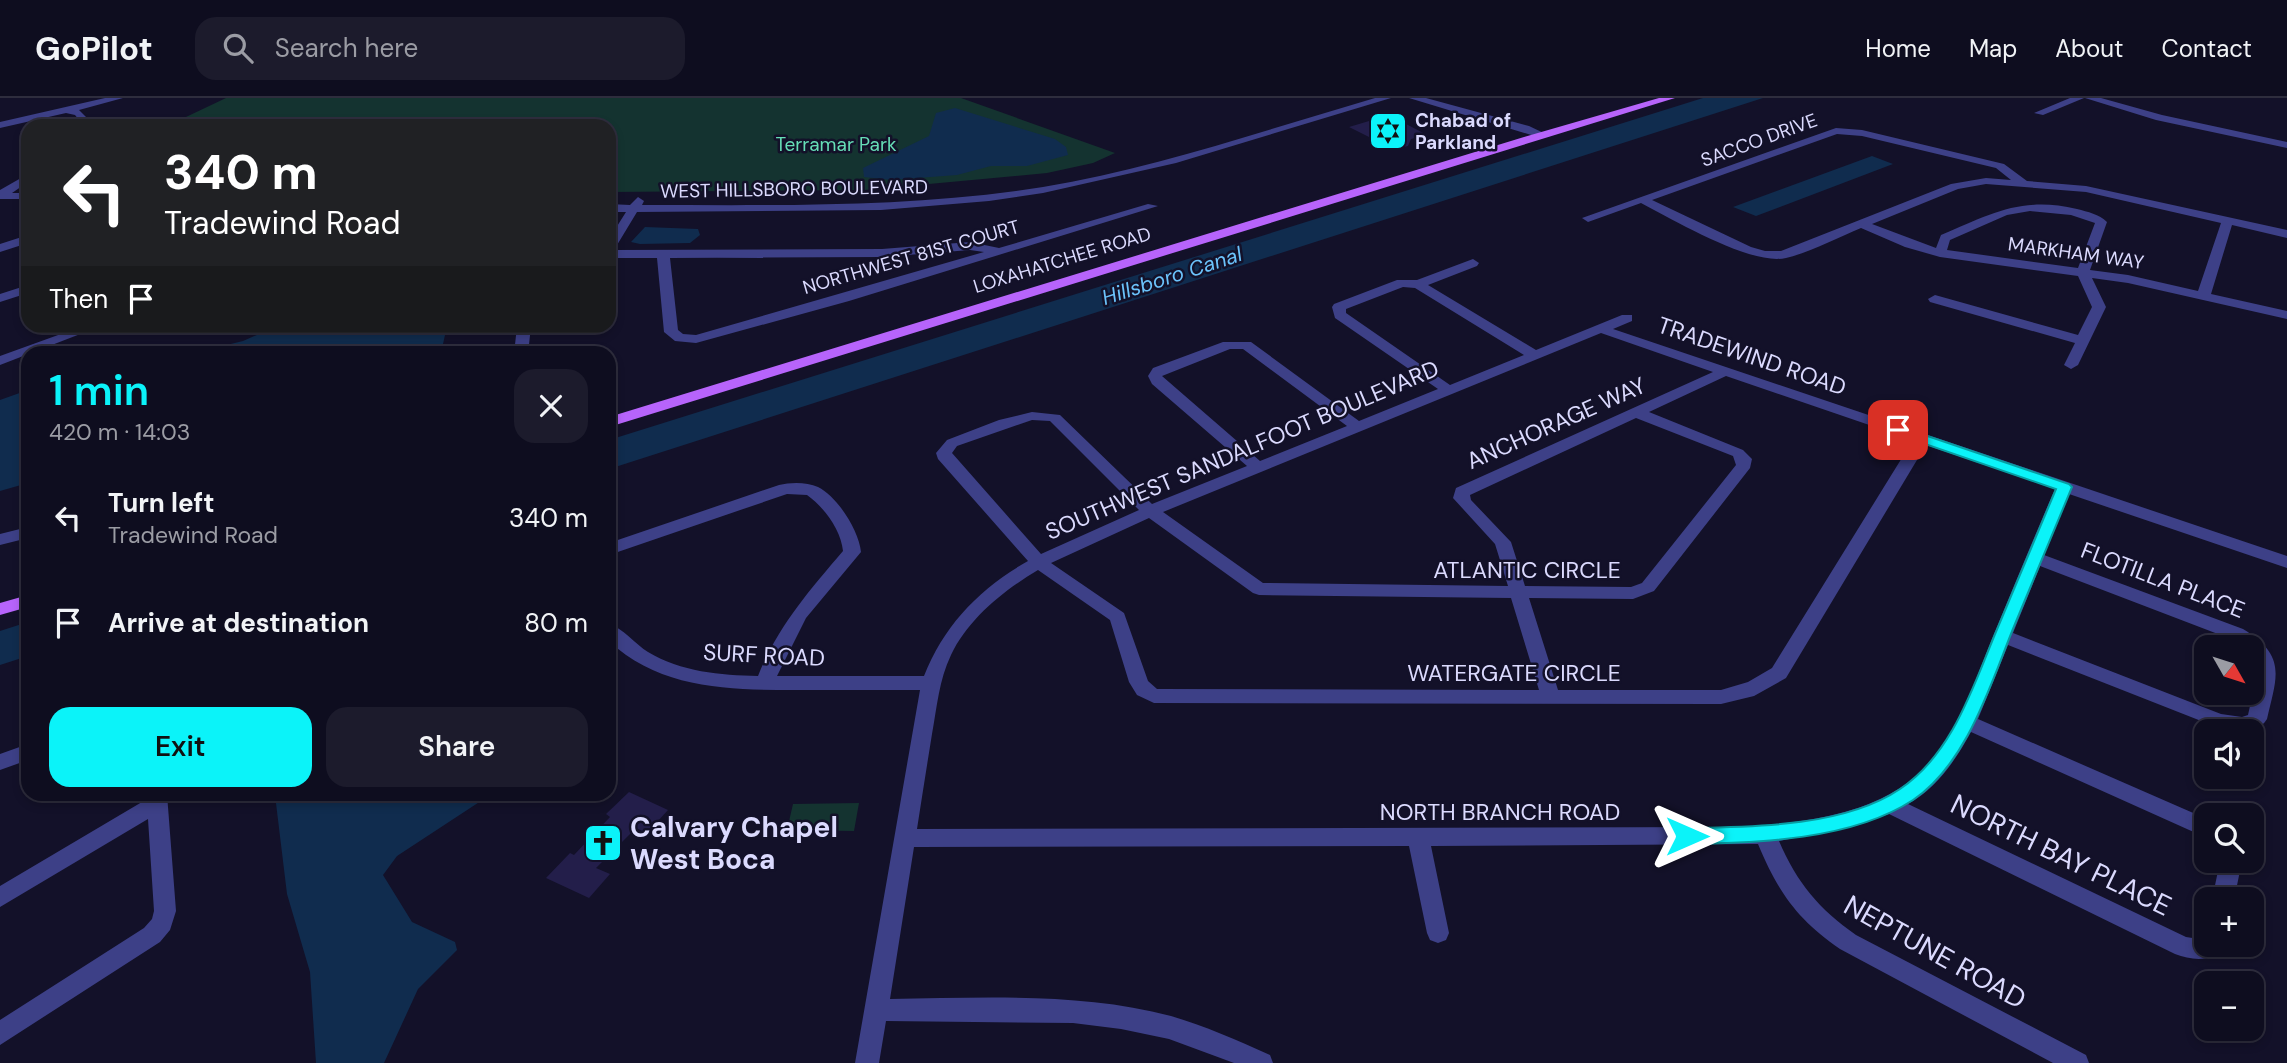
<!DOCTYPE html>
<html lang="en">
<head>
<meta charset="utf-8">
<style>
  :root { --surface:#0e0d1f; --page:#1c1b2c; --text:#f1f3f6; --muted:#9b9ca4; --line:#2e2d3d; --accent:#0bf3f9 }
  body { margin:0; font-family:"DM Sans",sans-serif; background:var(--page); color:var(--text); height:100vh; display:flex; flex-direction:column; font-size:26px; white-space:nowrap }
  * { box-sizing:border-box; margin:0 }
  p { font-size:23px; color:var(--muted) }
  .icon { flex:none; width:38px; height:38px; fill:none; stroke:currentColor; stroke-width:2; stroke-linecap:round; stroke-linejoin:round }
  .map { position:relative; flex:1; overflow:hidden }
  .side { position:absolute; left:21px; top:248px; width:595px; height:455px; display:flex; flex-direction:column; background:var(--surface); border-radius:21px; box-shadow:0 4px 10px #0003,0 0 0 2px var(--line) }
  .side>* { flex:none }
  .top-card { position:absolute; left:21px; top:21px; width:595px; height:214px; border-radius:21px; box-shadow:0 4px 10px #0003,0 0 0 2px var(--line); background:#202124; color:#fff; overflow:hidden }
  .needle { width:46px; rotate:129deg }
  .controls { position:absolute; left:2194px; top:537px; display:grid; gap:14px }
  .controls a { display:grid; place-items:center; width:70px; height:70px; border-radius:14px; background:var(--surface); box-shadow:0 4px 10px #0003,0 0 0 2px var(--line); font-size:35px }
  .pin { position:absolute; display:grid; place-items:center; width:60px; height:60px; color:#fff; margin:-30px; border-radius:14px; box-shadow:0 4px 10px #0006 }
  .me { position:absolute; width:77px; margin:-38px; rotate:90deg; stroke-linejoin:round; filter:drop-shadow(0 0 5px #0008) }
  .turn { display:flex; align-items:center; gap:24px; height:147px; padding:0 28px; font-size:32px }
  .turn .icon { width:91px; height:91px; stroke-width:2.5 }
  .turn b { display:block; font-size:49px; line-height:60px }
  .then { display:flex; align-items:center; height:66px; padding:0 28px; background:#0003; gap:14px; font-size:26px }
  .round { display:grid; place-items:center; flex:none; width:74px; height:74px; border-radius:21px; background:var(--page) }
  .overview { display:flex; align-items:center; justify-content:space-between; height:119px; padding:0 28px }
  h1 { font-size:42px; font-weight:600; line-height:52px; color:var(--accent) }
  .primary-button { display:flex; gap:14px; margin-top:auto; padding:14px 28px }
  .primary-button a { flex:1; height:80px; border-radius:21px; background:var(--accent); color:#111; font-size:28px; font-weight:600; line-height:80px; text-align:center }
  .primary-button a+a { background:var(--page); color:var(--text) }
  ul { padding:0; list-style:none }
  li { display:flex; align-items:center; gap:21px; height:105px; padding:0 28px }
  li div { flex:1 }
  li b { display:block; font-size:26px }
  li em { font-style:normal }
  header { display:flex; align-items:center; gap:42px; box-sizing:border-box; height:98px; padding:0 35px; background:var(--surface); border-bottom:2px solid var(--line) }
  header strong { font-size:33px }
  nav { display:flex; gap:38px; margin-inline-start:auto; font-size:24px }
  .search { width:490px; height:63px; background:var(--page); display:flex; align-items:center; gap:18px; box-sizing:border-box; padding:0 24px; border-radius:21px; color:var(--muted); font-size:26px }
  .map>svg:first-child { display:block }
  .green { fill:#143330 }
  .water { fill:#102c4e }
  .building { fill:#231e4a }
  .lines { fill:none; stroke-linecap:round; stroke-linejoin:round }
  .minor { fill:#3d4087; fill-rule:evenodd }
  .major { fill:#b764fb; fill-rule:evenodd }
  .route { fill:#0bf3f9; stroke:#079ea2; stroke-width:2 }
  .labels { text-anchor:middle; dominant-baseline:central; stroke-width:5; stroke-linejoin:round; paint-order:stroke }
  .far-poi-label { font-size:19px; font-weight:bold; fill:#dbdafe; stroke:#131129; text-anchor:start }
  .far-street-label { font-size:19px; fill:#dbdafe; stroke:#131129 }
  .far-park-label { font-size:19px; fill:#66deb7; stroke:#131129 }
  .far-water-label { font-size:21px; font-style:italic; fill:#6bc3fb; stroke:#131129 }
  .street-label { font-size:23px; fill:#dbdafe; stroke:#131129 }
  .near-poi-label { font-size:28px; font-weight:bold; fill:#dbdafe; stroke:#131129; text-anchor:start }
  .near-street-label { font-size:28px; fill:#dbdafe; stroke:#131129 }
</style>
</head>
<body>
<header>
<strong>GoPilot</strong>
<div class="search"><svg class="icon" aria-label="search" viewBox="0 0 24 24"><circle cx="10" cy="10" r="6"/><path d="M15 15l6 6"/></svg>Search here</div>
<nav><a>Home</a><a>Map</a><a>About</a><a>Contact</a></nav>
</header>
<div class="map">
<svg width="2287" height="965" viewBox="0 0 2287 965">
  <rect width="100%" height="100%" fill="#131129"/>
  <path class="green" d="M226 0H961L1115 55 1093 65 1047 75 864 92 609 94V28H167Z
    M859 705 854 733 787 732 793 706Z"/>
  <path class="water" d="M1703 0H1763L609 371V342Z
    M955 10 1055 41 1066 49 1068 57 1027 68H991L957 77 891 82 864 79 863 70 929 38 936 15Z
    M1872 58 1893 66 1756 118 1733 109Z
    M645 129 698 131 700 137 690 145 640 146 631 144Z
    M277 228H447L441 255H194L243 243Z
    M28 292V385L0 393V302Z
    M28 524V558L0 567V533Z
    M275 697H490L397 758 383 777 412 824 455 844 457 852 418 891 384 965H316L310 874 287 796Z"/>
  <path class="building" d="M1389 17 1427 37 1411 41 1408 48 1399 50 1381 45 1349 29Z
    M629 694 668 712 647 735 636 730 596 770 610 776 589 800 546 780 570 755 574 757 610 719 606 716Z"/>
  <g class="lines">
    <path class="minor" d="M105 0H123L79 12 95 28H84L75 17 66 15 0 30V24Z
      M1375 0H1391L1176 65 1043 95 989 103 881 112 637 114 614 152 882 151 970 144 999 150 1148 106 1158 108 849 203 696 245 675 243 664 234 657 160H609V141L626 114H609V106L630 107 638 99 644 103 642 107C776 107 910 110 1043 89 1156 70 1265 32 1375 0ZM970 152 984 154 696 237 683 236 678 232 670 160 882 159Z
      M1409 0H1426L1529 28 1550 38 1541 40Z
      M2070 0H2084L2043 17 2034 15Z
      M2085 0H2101L2162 17 2287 44V50L2156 22Z
      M1836 30 1862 32 2004 66 2027 83 2086 88 2287 132V140L2232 127 2211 196 2287 213V221L2128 185 2092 180 2106 209 2078 267 2071 271 2064 267 2075 245 1930 204 1928 201 1935 197 2078 237 2092 209 2078 178 1940 159 1905 149 1861 130C1837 140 1811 154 1786 160 1751 168 1674 122 1641 105L1588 124 1582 120ZM1837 36 1862 38 1996 70 2011 82 1986 80 1951 86 1781 153H1765L1751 149 1652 102ZM1986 86 2086 94 2221 125 2198 193 2128 177 2090 172 2107 124C2099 116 2088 114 2077 111 2021 98 1991 116 1941 137L1936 150 1872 126 1958 91ZM2030 113 2071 117 2095 125 2078 170 1947 152 1950 142 2007 117Z
      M28 76V84L12 95H28V101H0V92Z
      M28 137V145L0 154V146Z
      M1473 161 1479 165 1477 168 1428 187 1536 252 1622 217H1632V223L1613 231 2287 458V470L2069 396 2044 457 2243 531C2287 558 2277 578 2267 621 2257 638 2235 633 2219 630L2008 547 1978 621 2207 721V740L1971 634C1955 663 1937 690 1908 706L2186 839 2199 841 2207 838V847H2222C2213 866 2192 862 2175 856L1889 716 1847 730 1779 743C1797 785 1819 811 1856 837L2086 957 2089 965H2053L1840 851C1797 821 1778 794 1758 746L1431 748 1449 835 1446 842 1438 845 1430 842 1427 835 1409 748 914 749 890 901C982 900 1080 894 1171 918 1205 928 1237 942 1270 957L1273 965H1234L1169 941 1121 931 1073 925 886 923 879 965H855L920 592C883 592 845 592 807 592 738 592 663 594 609 543V526C623 530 635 546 648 554 681 574 720 577 758 578 778 528 809 493 843 453 841 432 824 409 807 397L787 396 609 457V445L779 387C791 384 807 384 818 389 838 399 859 433 861 454L806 520 777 578H924C944 527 980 490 1028 463L938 361 936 355 947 342 999 322 1032 314 1060 317 1152 406 1247 368 1152 286 1148 278 1153 270 1223 244H1251L1359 323 1438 291 1335 220 1332 209 1334 206 1397 182H1417ZM1403 189 1415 190 1524 257 1450 287 1346 215V211ZM1601 235 1713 274 1456 390 1453 400 1495 446 1508 488 1263 485 1163 414ZM1230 251H1243L1347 328 1260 363 1162 278ZM1726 278 1913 342 1772 570 1748 584 1721 592H1558L1529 500 1633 501 1654 493 1750 370 1752 361 1743 352 1649 314ZM1636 320 1733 358 1736 367 1642 485 1631 489 1525 488 1511 444 1471 402 1470 397ZM1032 322 1050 323 1139 412 1041 456 952 355 957 348ZM1926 347 2055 391C2035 437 2016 483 1997 529 1972 587 1954 659 1895 693 1850 720 1793 725 1741 729L917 731C922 699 927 667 932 636 937 609 939 582 951 557 968 521 1004 492 1038 472L1110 522 1129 584 1137 597 1154 605 1721 606 1754 598 1786 580ZM1149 420 1253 495 1259 497 1511 500 1539 592 1157 591 1148 583 1124 515 1051 465ZM2040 468 2231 541 2245 550H2252L2258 571 2248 617 2242 619 2221 616 2013 535Z
      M28 187V195L0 204V196Z
      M83 228H101L0 267V258Z
      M517 228H531L528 256H514Z
      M28 429V440L0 447V436Z
      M28 646V662L0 672V656Z
      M147 696H167L176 813 170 832 160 844 0 947V922L144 830 152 821 154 813 148 721 0 809V788L147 701Z
      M2220 763H2242L2234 802H2212Z"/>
    <path class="major" d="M1659 0H1675L609 329V319L1524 39Z
      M28 497V509L0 517V505Z"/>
  </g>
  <path class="route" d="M1898 328 2069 386 2072 389C2053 434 2034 480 2015 526 1991 584 1968 665 1913 702 1852 742 1757 745 1687 746L1680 744 1677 738 1680 733 1687 730C1752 729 1844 729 1900 691 1954 655 1974 585 1998 529 2017 483 2037 437 2056 391L1893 335 1891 332Z"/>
  <defs>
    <symbol id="synagogue-square" viewBox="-11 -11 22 22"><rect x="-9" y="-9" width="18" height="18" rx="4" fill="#0bf3f9" stroke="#131129"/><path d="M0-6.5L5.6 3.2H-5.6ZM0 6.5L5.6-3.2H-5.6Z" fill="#111"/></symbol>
    <symbol id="church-square" viewBox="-11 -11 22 22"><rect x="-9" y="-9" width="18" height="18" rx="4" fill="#0bf3f9" stroke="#131129"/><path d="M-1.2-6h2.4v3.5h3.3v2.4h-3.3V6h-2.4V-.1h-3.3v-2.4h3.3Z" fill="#111"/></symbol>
  </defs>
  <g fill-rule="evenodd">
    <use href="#synagogue-square" x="1366" y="11" width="44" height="44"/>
    <use href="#church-square" x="581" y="723" width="44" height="44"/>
  </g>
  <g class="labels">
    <g class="far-poi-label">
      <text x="1415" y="22">Chabad of<tspan x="1415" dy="22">Parkland</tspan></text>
    </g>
    <g class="far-street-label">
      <text transform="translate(1759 42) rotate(-20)">SACCO DRIVE</text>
      <text transform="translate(794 91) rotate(-1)">WEST HILLSBORO BOULEVARD</text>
      <text transform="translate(2076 155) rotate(8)">MARKHAM WAY</text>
      <text transform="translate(911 159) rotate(-16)">NORTHWEST 81ST COURT</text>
      <text transform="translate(1062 162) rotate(-17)">LOXAHATCHEE ROAD</text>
    </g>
    <g class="far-park-label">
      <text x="836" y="46">Terramar Park</text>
    </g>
    <g class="far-water-label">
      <text transform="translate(1172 178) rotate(-18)">Hillsboro Canal</text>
    </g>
    <g class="street-label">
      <text transform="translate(1752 258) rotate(19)">TRADEWIND ROAD</text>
      <text transform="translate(1556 325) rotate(-24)">ANCHORAGE WAY</text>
      <text transform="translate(1242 352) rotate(-23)">SOUTHWEST SANDALFOOT BOULEVARD</text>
      <text x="1527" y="472">ATLANTIC CIRCLE</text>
      <text transform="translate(2163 482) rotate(21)">FLOTILLA PLACE</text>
      <text transform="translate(764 557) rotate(3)">SURF ROAD</text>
      <text x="1514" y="575">WATERGATE CIRCLE</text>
      <text x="1500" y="714">NORTH BRANCH ROAD</text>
    </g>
    <g class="near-poi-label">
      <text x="630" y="729">Calvary Chapel<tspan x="630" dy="32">West Boca</tspan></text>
    </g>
    <g class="near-street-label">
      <text transform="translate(2061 757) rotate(26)">NORTH BAY PLACE</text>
      <text transform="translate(1935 854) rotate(29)">NEPTUNE ROAD</text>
    </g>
  </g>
</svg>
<div class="controls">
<a><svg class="needle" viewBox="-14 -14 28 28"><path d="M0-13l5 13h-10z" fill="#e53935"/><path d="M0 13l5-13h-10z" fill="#9b9ca4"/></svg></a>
<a><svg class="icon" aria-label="sound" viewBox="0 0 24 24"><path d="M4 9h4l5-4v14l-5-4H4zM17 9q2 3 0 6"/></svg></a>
<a><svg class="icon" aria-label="search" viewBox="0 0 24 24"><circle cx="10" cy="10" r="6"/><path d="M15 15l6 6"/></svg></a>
<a>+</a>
<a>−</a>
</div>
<div class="pin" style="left:1898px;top:332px;background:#d93025"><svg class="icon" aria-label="arrive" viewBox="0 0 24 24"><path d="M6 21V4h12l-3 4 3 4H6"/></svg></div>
<svg class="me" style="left:1687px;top:738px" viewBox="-20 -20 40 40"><path d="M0-17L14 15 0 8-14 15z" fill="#0bf3f9" stroke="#fff" stroke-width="4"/></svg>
<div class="top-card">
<div class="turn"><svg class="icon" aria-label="left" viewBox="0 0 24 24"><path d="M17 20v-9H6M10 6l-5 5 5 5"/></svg><div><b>340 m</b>Tradewind Road</div></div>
<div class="then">Then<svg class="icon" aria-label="arrive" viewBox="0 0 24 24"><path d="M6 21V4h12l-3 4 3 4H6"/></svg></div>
</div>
<section class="side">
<div class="overview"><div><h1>1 min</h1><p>420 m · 14:03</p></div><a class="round"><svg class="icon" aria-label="close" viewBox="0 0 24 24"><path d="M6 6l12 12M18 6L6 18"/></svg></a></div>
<ul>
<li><svg class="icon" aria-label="left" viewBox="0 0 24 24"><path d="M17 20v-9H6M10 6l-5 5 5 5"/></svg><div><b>Turn left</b><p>Tradewind Road</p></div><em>340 m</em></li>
<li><svg class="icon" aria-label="arrive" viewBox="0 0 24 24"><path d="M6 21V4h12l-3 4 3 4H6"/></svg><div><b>Arrive at destination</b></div><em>80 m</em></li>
</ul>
<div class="primary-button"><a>Exit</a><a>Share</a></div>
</section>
</div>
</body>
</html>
